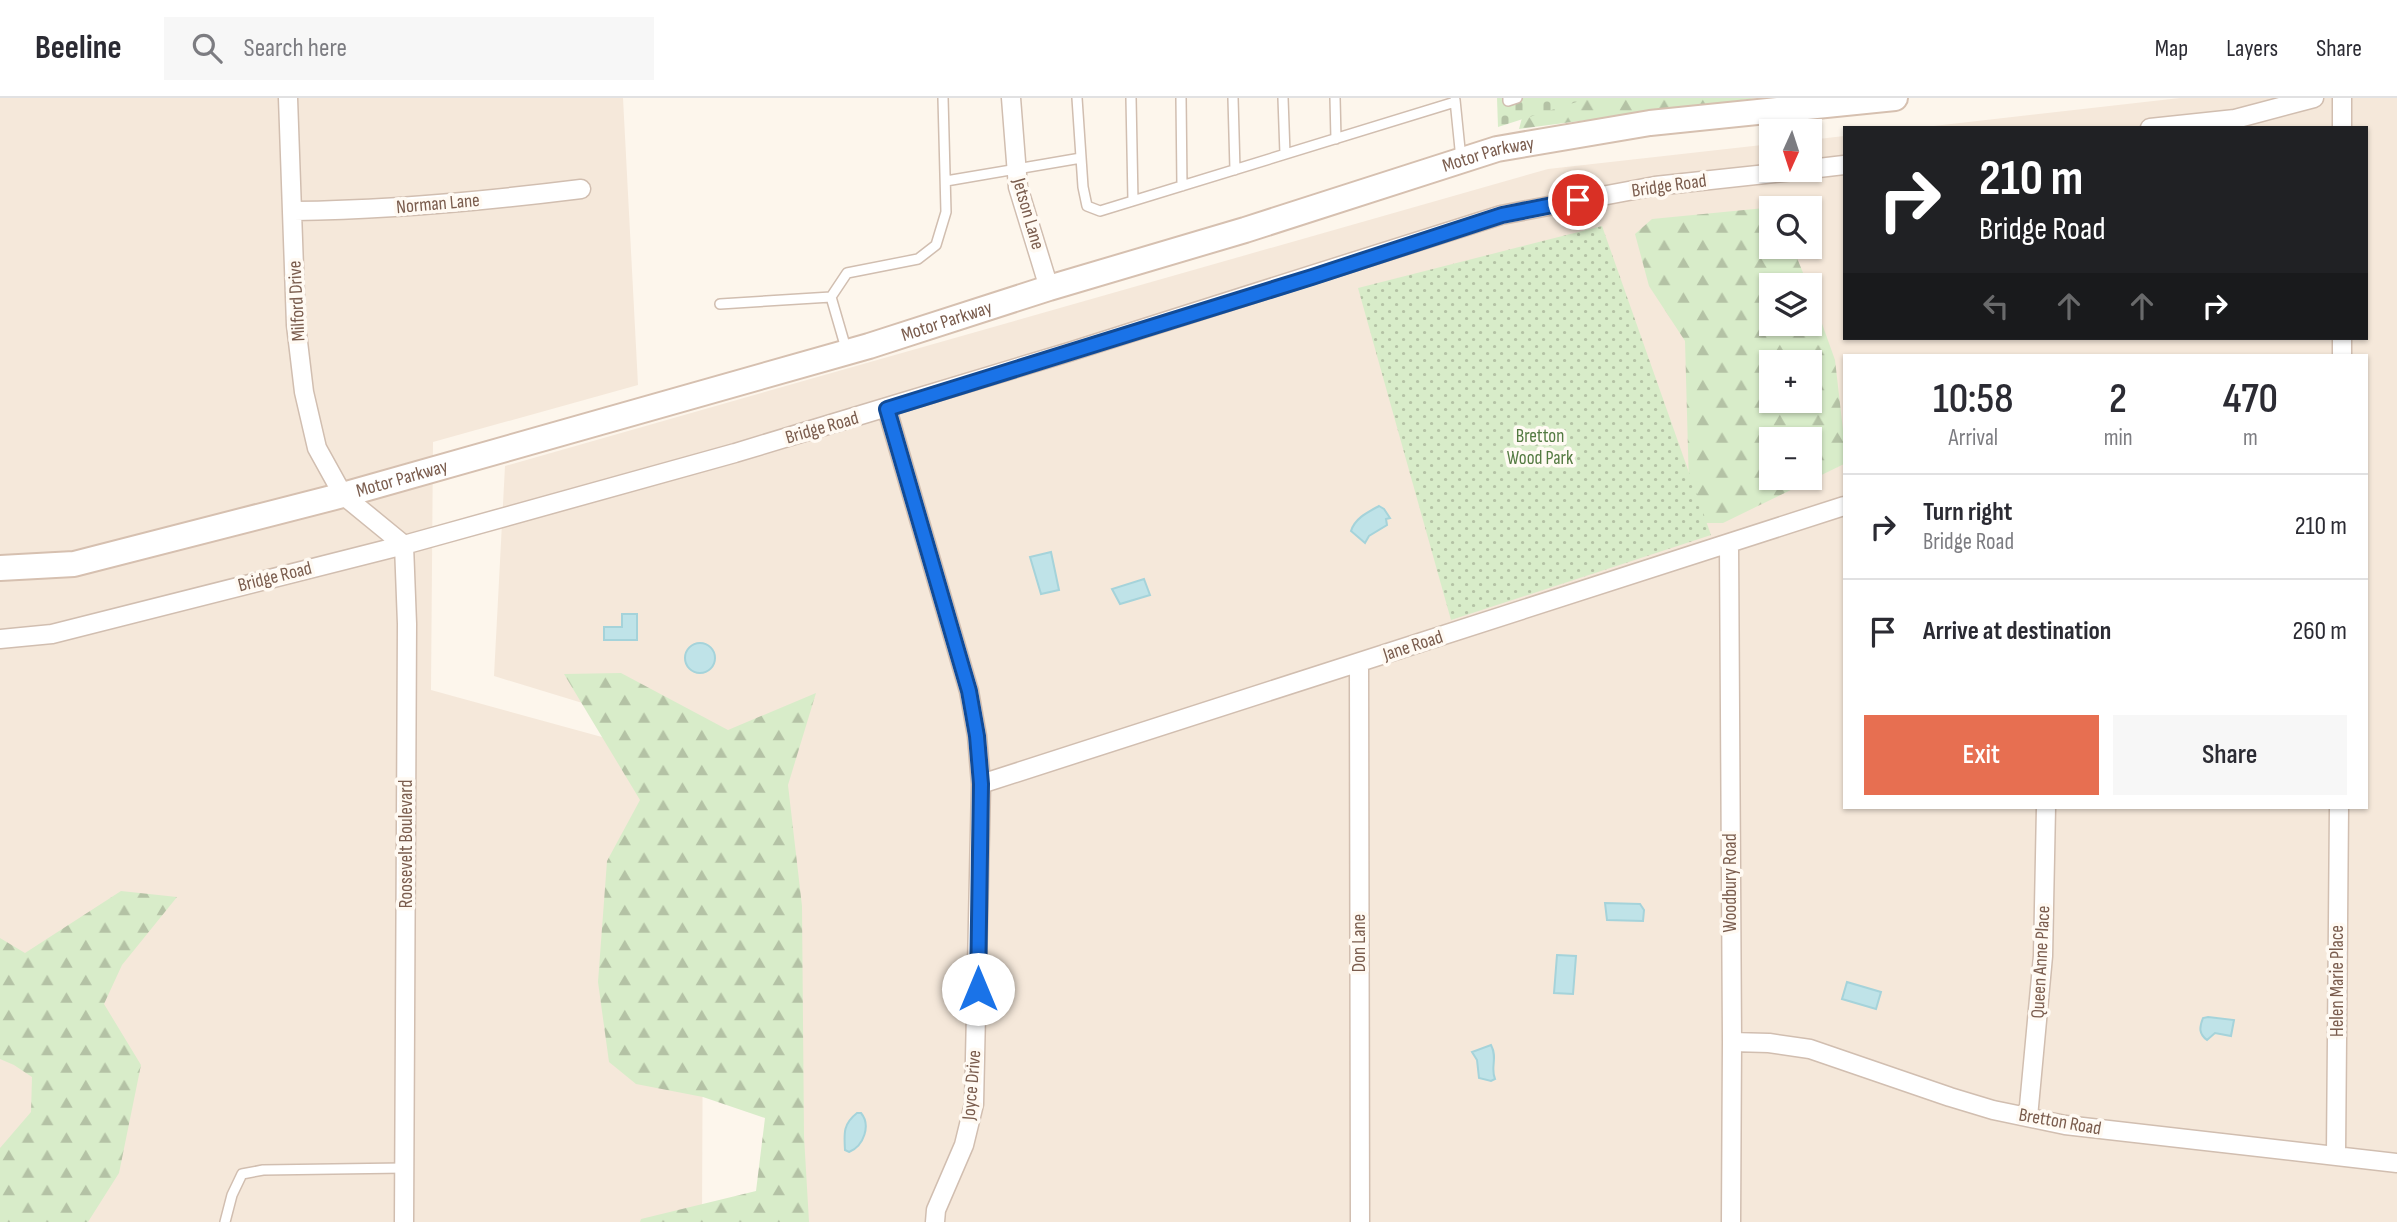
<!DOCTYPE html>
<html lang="en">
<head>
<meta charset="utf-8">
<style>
  :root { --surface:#fff; --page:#f7f7f7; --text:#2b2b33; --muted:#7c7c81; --line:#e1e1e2; --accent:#e76f51 }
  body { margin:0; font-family:"Sofia Sans Condensed",sans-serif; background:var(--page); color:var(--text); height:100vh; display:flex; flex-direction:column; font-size:26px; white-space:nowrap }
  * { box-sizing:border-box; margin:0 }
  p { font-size:23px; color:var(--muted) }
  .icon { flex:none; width:38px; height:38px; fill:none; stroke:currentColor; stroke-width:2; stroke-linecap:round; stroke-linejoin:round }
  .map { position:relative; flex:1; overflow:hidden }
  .sheet { position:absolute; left:1843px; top:256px; width:525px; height:455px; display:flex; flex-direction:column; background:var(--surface); border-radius:0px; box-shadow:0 2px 5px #0004 }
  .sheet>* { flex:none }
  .top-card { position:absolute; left:1843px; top:28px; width:525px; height:214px; border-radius:0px; box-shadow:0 2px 5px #0004; background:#202124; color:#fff; overflow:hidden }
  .needle { width:46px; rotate:183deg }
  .fabs { position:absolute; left:1759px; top:21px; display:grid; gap:14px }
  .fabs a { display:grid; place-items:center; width:63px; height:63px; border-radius:0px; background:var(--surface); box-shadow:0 2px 5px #0004; font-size:35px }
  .pin { position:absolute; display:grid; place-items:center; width:60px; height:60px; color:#fff; margin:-30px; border:4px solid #fff; border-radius:50%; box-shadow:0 2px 7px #0007 }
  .me { position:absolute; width:77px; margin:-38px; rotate:0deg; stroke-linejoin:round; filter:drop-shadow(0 0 5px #0008) }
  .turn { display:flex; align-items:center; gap:24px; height:147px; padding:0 21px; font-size:32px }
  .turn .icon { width:91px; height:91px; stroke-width:2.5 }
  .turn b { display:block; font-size:49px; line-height:60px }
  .lanes { display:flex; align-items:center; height:66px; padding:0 21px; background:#0003; justify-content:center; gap:35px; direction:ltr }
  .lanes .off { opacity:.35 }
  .eta { display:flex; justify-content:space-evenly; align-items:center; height:119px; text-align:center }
  .eta b { font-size:42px; font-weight:600; line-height:49px }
  .cta { display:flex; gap:14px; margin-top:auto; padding:14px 21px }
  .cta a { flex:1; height:80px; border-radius:0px; background:var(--accent); color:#fff; font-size:28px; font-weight:600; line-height:80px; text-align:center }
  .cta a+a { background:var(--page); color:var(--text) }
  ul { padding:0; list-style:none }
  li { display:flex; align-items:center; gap:21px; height:105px; padding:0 21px; border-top:2px solid var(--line) }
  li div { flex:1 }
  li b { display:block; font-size:26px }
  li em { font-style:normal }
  header { display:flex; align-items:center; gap:42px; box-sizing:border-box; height:98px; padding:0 35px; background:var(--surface); border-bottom:2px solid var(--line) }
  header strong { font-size:33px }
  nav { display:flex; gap:38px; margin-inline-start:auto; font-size:24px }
  .search { width:490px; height:63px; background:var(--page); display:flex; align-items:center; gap:18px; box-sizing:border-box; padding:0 24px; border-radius:0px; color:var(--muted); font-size:26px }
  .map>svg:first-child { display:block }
  .residential { fill:#f5e8da; fill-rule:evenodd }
  .forest { fill:url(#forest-firs); fill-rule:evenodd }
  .cemetery { fill:url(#cemetery-stones) }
  .park { fill:url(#park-dots) }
  .water { fill:#bfe3e8; stroke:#a5d3da; stroke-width:2 }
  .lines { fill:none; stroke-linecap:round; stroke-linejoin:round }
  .lane-casing { stroke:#d1beb0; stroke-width:12 }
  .street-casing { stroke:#d1beb0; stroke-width:21 }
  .secondary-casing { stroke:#d6c0b0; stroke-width:28 }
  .lane { stroke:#fff; stroke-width:9 }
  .street { stroke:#fff; stroke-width:18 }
  .secondary { stroke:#fff; stroke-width:24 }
  .route-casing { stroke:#114b97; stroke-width:18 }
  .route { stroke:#1a73e8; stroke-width:12 }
  .labels { text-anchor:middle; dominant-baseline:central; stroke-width:7; stroke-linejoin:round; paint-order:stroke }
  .street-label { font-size:19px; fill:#7a5c4d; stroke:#fffaf3 }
  .park-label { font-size:19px; fill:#537a41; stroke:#fffaf3 }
</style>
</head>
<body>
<header>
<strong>Beeline</strong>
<div class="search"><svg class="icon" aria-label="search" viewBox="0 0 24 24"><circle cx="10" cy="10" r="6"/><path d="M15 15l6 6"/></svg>Search here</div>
<nav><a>Map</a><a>Layers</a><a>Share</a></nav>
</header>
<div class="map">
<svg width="2397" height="1124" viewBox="0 0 2397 1124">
  <defs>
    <pattern id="forest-firs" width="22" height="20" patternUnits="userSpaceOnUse" patternTransform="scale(1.75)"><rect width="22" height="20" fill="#d8ecc9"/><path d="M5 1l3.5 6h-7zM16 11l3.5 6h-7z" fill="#b4c2a5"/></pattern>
    <pattern id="cemetery-stones" width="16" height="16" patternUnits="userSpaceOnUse" patternTransform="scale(1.75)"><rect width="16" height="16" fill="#d8ecc9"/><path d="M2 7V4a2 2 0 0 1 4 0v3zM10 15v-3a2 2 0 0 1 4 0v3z" fill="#b4c2a5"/></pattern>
    <pattern id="park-dots" width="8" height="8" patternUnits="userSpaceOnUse" patternTransform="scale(1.75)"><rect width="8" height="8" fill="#d8ecc9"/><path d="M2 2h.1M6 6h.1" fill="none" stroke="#b4c2a5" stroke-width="1.8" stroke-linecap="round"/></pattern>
  </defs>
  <rect width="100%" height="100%" fill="#fdf6ec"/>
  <path class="residential" d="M0 0H623L638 287 433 344 431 592 704 667 702 1124H0Z
    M2180 0H2397V1124H774L772 663 494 578 505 368 1548 71 1771 46V72H1810V42L1844 38V240H2366V30H1916ZM1771 110H1810V149H1771ZM1771 187H1810V226H1771ZM1844 257H2366V709H1844ZM1771 264H1810V303H1771ZM1771 341H1810V380H1771Z"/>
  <path class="forest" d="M1544 0H1757L1519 31 1526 5Z
    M1794 107 1795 110H1771V149H1797V160L1808 187H1771V226H1810V192L1835 262 1844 341V366L1723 425H1690L1685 243 1649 188 1635 136 1652 121ZM1771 264H1810V303H1771ZM1771 341H1810V380H1771Z
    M621 575 728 632 816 595 788 687 802 808 804 1038 809 1124H640L641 1121 756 1093 765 1020 703 999 636 986 609 964 598 884 607 763 640 702 564 576Z
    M121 793 177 799 122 867 104 906 141 967 119 1075 88 1124H0V1050L31 1014 32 979 14 967 0 961V840L25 855Z"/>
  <path class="cemetery" d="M1497 0H1589L1498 29Z"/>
  <path class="park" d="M1602 128 1711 437 1451 522 1358 190Z"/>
  <path class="water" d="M1379 408 1384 411 1390 420 1386 421 1387 427 1369 438 1365 445 1351 433C1355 420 1368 414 1379 408Z
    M1051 454 1059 492 1041 496 1030 459Z
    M1144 481 1150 497 1120 506 1112 491Z
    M622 516H637V542H604V529H622Z
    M685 560a15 15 0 1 1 30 0a15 15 0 1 1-30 0Z
    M1605 805 1640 806 1644 812 1643 823 1607 822Z
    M1557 857 1576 858 1573 896 1554 895Z
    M1847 884 1881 894 1876 911 1842 901Z
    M2208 919 2234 922 2231 938 2215 935 2207 942C2199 936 2199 930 2203 920Z
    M1491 947C1498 960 1490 970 1495 981L1491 983 1479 980 1477 962 1472 954Z
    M857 1015H861C871 1027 864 1048 849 1054L845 1052C844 1035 843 1026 857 1015Z"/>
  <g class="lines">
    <defs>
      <path id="lane" d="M1077 0 1083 89 1087 108 1100 113 1455 4
        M1131 0 1133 103
        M1181 0 1182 88
        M1233 0 1235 72
        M1283 0 1285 56
        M1335 0 1336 41
        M1508 0V3L1517 0
        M1455 2 1461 61
        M946 83 1081 60
        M831 199 847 175 918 161 936 147 946 114 943 0
        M831 199 847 254
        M720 206 831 199
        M225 1124 232 1097 242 1076 263 1072 404 1070"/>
      <path id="street" d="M288 0 296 227 304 294 317 350 343 397 404 447 407 526 404 1124
        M1011 0 1018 89 1049 190
        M2342 0V30
        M2150 30 2235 21 2314 0
        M1810 71 1844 67
        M294 113C390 112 485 103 581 91
        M2342 240V257
        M887 311 969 593 977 638 981 686 974 1006 964 1047 936 1112 935 1124
        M1729 446 1732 944 1731 1124
        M0 541 52 536 404 447 735 355 1069 254 1501 117 1655 88 1803 72
        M1359 566 1360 1124
        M981 686 1844 408
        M1732 944 1769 945 1810 951 1950 999 1993 1012 2065 1027 2397 1065
        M2028 1019 2043 858 2046 709
        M2336 1056 2339 709"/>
      <g id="secondary">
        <path id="s1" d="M0 470 74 466 343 397 869 248 1049 190 1245 132 1497 51 1650 25 1895 0"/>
      </g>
    </defs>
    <use href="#lane" class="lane-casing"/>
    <use href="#street" class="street-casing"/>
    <use href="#secondary" class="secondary-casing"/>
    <use href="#lane" class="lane"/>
    <use href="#street" class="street"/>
    <use href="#secondary" class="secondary"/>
  </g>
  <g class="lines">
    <defs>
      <path id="route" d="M978 891 981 686 977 638 969 593 887 311 1312 179 1502 117 1578 102"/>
    </defs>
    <use href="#route" class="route-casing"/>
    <use href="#route" class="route"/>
  </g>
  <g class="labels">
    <g class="street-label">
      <text stroke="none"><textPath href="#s1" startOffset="1547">Motor Parkway</textPath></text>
      <text transform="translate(1669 88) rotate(-8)">Bridge Road</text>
      <text transform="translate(438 106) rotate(-5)">Norman Lane</text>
      <text transform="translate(1028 116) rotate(74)">Jetson Lane</text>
      <text transform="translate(297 203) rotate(-93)">Milford Drive</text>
      <text stroke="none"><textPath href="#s1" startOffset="980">Motor Parkway</textPath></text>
      <text transform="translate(822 330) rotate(-16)">Bridge Road</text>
      <text stroke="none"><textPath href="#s1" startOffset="413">Motor Parkway</textPath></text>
      <text transform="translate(275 479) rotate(-14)">Bridge Road</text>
      <text transform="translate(1413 548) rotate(-18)">Jane Road</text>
      <text transform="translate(406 746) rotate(-90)">Roosevelt Boulevard</text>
      <text transform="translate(1730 785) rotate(-90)">Woodbury Road</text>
      <text transform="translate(1359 845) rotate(-90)">Don Lane</text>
      <text transform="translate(2041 864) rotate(-87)">Queen Anne Place</text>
      <text transform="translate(2337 883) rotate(-90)">Helen Marie Place</text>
      <text transform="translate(972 987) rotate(-85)">Joyce Drive</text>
      <text transform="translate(2060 1024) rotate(10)">Bretton Road</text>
    </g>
    <g class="park-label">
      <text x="1540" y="338">Bretton<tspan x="1540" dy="22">Wood Park</tspan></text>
    </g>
  </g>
</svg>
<div class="fabs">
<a><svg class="needle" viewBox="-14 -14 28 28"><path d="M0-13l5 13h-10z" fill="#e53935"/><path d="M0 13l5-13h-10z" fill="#7c7c81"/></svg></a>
<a><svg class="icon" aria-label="search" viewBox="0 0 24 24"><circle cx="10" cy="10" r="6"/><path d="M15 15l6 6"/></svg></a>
<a><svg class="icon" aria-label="layers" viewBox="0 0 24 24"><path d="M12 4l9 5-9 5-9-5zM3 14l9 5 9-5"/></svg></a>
<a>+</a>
<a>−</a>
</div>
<div class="pin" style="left:1578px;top:102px;background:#d93025"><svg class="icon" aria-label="arrive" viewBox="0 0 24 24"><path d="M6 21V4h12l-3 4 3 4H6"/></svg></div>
<svg class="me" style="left:978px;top:891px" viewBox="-20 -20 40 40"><circle r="19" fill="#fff"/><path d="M0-13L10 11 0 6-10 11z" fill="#1a73e8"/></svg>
<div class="top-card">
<div class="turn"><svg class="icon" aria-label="right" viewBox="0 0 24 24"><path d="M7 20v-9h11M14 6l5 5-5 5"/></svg><div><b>210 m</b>Bridge Road</div></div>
<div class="lanes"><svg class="icon off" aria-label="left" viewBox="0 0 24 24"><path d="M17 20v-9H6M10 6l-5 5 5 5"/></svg><svg class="icon off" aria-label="ahead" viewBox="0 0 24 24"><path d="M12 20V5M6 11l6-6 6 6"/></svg><svg class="icon off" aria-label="ahead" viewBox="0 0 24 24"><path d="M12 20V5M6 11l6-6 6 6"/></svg><svg class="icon" aria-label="right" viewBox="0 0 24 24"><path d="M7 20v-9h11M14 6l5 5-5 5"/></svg></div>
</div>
<section class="sheet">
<div class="eta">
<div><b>10:58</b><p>Arrival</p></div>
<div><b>2</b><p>min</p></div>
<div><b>470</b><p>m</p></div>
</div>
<ul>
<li><svg class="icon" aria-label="right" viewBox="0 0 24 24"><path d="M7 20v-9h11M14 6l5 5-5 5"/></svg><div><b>Turn right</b><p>Bridge Road</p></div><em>210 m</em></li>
<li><svg class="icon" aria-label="arrive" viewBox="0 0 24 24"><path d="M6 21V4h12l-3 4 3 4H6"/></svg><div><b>Arrive at destination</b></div><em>260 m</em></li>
</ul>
<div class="cta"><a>Exit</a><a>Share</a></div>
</section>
</div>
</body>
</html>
